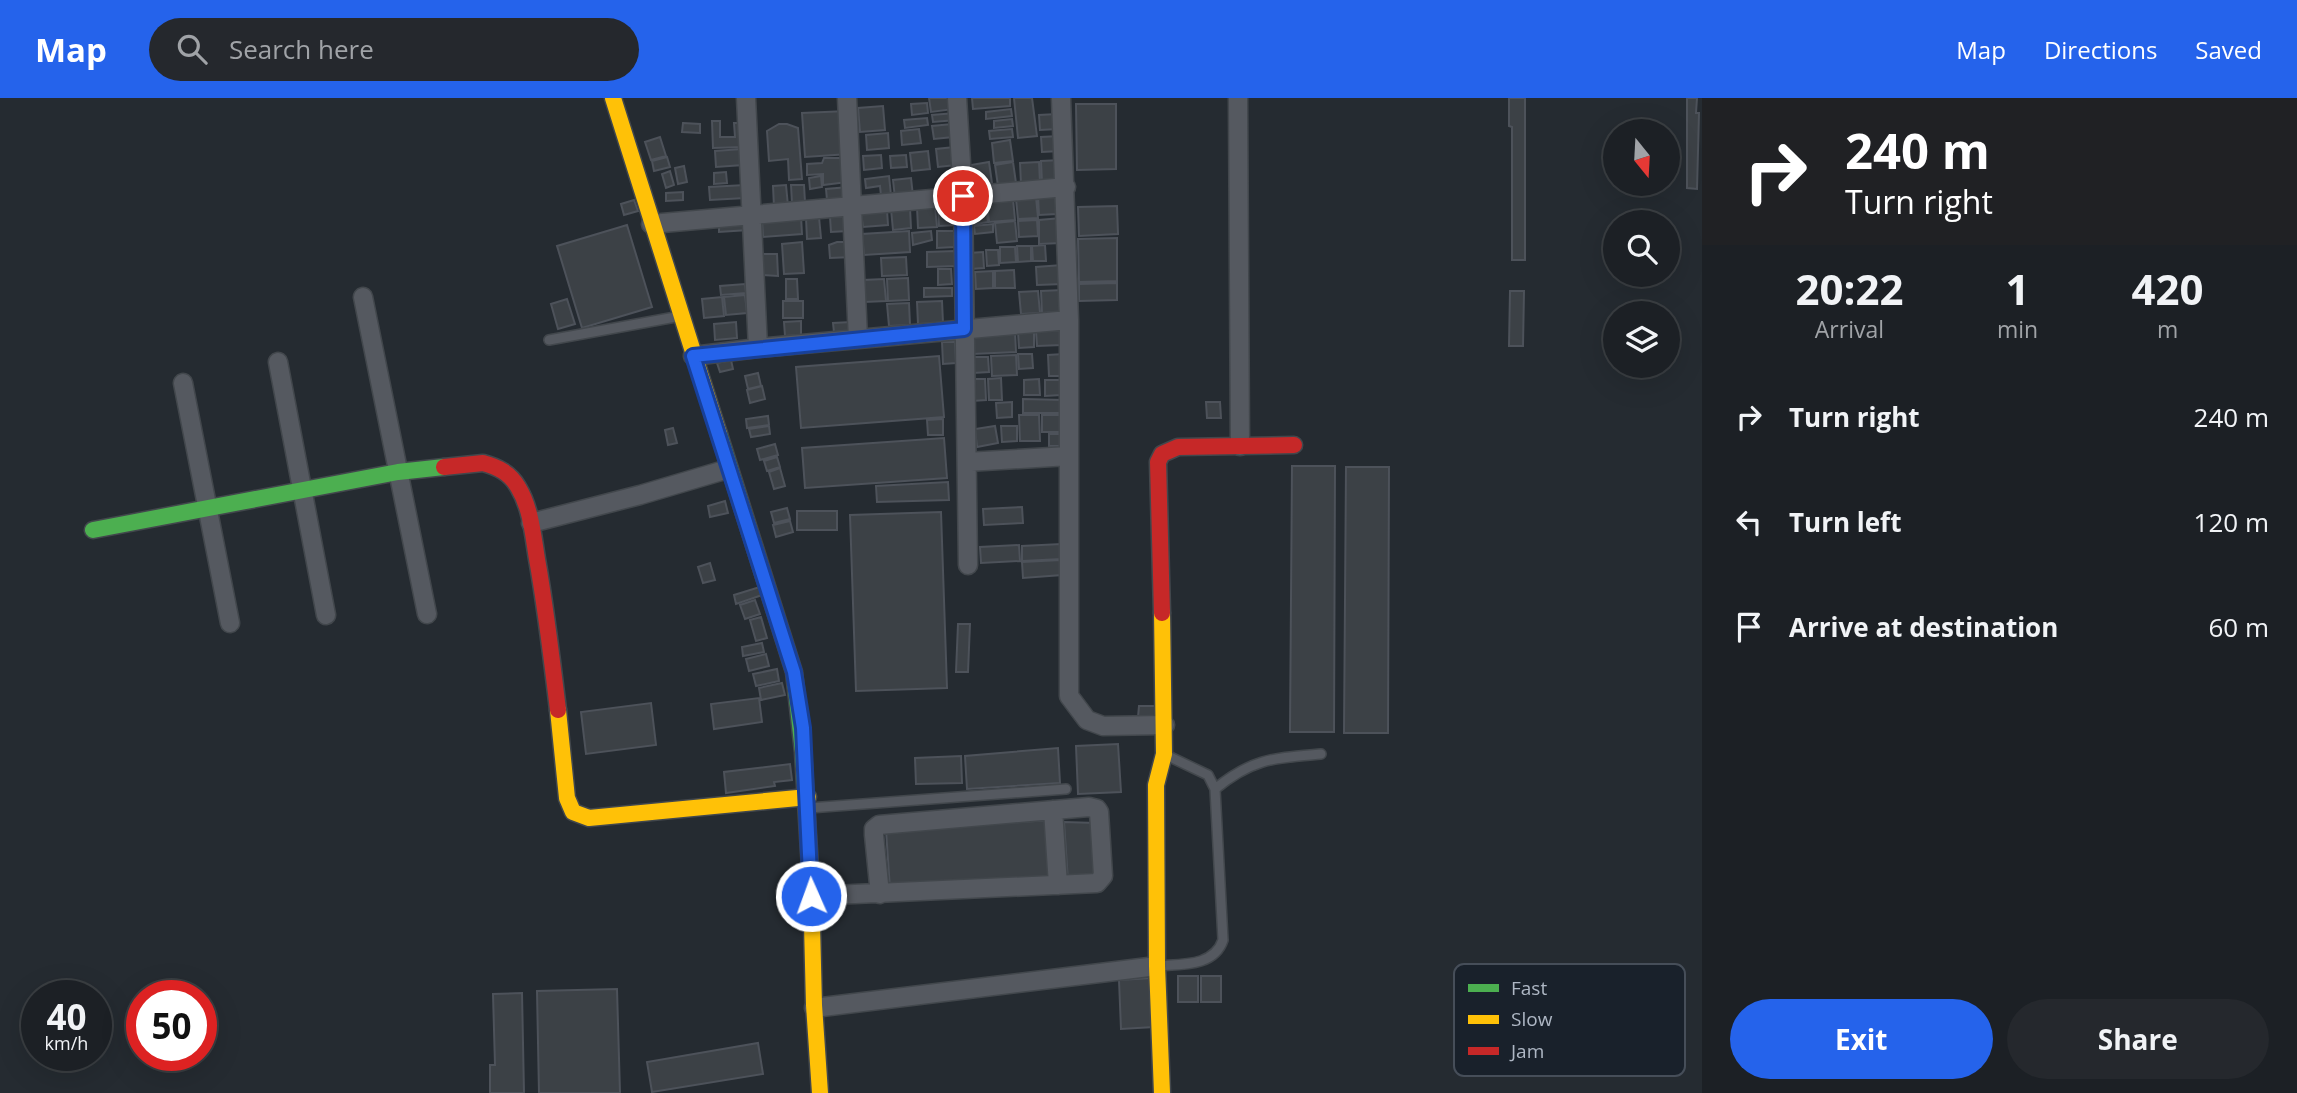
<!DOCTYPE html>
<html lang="en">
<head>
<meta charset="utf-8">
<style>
  :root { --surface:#1c2025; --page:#25282d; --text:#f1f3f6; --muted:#a0a3a7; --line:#3a3e42; --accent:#2563eb }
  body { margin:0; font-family:"Open Sans",sans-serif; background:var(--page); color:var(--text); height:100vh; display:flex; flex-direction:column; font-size:26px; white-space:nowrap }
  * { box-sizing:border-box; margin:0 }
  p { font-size:23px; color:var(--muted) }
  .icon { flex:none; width:38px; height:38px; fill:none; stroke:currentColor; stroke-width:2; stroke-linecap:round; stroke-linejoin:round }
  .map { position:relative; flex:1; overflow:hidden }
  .panel { display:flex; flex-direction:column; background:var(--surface); width:595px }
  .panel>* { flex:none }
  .hud { background:#202124; color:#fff; overflow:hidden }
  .needle { width:46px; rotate:162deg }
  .tools { position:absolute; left:1603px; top:21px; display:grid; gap:14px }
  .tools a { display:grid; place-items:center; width:77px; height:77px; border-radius:50%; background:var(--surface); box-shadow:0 7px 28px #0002,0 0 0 2px var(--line); font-size:35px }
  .speed { position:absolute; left:21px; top:882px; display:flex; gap:14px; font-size:35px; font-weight:700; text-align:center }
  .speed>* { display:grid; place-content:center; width:91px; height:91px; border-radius:50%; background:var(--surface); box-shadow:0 7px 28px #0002,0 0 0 2px var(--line); line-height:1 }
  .speed small { font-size:18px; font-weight:400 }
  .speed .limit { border:10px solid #d22; background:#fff; color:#111 }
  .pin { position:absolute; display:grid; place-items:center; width:60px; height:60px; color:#fff; margin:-30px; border:4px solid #fff; border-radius:50%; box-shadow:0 2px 7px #0007 }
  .me { position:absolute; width:77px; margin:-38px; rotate:358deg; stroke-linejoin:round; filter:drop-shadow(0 0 5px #0008) }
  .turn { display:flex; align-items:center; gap:24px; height:147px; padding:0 28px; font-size:32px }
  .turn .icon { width:91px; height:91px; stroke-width:2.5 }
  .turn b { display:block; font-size:49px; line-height:60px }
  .eta { display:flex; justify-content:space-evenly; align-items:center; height:119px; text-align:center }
  .eta b { font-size:42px; font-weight:700; line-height:49px }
  .primary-button { display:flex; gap:14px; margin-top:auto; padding:14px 28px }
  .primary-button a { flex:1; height:80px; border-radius:42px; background:var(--accent); color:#fff; font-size:28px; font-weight:700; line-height:80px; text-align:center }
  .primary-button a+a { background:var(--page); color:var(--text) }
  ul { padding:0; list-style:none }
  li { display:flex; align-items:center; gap:21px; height:105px; padding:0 28px }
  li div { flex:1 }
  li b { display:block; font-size:26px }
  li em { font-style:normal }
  header { display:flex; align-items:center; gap:42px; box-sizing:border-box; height:98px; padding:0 35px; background:var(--accent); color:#fff }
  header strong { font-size:33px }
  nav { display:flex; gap:38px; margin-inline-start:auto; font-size:24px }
  .search { width:490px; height:63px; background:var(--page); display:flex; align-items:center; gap:18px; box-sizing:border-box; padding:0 24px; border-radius:38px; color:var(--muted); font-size:26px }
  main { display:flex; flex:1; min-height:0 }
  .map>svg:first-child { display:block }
  .building { fill:#3c4146; stroke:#4d525a; stroke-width:2 }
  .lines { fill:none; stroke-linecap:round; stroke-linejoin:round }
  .lane-casing { stroke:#42474c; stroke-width:12 }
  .street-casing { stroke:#42474c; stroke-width:21 }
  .fast-casing { stroke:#42474c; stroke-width:19 }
  .slow-casing { stroke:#42474c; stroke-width:19 }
  .jam-casing { stroke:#42474c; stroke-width:19 }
  .lane { stroke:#555960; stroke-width:9 }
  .street { stroke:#555960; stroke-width:18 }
  .fast { stroke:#4caf50; stroke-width:16 }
  .slow { stroke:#ffc107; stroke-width:16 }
  .jam { stroke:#c62828; stroke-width:16 }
  .route-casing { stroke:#184099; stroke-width:18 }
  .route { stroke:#2563eb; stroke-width:12 }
  .key { fill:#19212b; stroke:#464e59; stroke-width:2 }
  .key-label { font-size:19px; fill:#aeb7c4 }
</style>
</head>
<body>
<header>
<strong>Map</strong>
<div class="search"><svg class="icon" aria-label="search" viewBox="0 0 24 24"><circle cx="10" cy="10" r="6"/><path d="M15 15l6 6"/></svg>Search here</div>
<nav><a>Map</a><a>Directions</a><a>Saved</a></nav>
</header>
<main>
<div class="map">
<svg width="1702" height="995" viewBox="0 0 1702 995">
  <rect width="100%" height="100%" fill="#252b31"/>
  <path class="building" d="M929 0H952L954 11 931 14Z
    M972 0H1010V8L973 11Z
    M1014 0H1032L1037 38 1018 40Z
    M1509 0H1525V162H1512V29L1509 28Z
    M1687 0H1697L1696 15H1699L1697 91 1687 90Z
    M927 5 928 15 912 17 911 6Z
    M1076 6H1116V71L1077 72Z
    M883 8 885 32 860 34 858 10Z
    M1011 11 1012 18 986 21V14Z
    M847 13 849 56 805 59 802 15Z
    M955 15 956 22 933 24 932 17Z
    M1057 16 1058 31 1040 32 1039 17Z
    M927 20 928 27 905 30 904 22Z
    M1012 21 1013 28 994 30V23Z
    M712 23H720V39H735L734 25H742L743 49 713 50Z
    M683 25 700 26V35L682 34Z
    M779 26H787L798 30 802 81 789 82 788 61 769 63 767 33Z
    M952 26 953 39 934 41 932 28Z
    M919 31 921 45 902 47 901 33Z
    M1012 31 1013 39 990 41 989 33Z
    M888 35 889 50 867 52 866 37Z
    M1059 38 1060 53 1042 54 1041 39Z
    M660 39 666 58 651 62 645 44Z
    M1010 42 1013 63 994 65 992 45Z
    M954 49 956 67 938 69 936 51Z
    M742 51 743 67 716 69 715 53Z
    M928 53 930 71 912 73 910 55Z
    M881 57 882 70 864 72 863 58Z
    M906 57 907 69 891 70 890 58Z
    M667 59 670 69 654 73 652 63Z
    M824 60H845L848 84 823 87V76L807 77V66L822 65Z
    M1061 62 1062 84H1042L1041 63Z
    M989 64 992 85 974 88 971 67Z
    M1013 64 1016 85 998 88 995 67Z
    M1039 64 1040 85 1021 86 1020 65Z
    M684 68 687 84 678 86 675 70Z
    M670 73 674 87 666 90 662 76Z
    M726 74 727 85 714 86V75Z
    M821 78 822 89 810 91 809 80Z
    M889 78 891 97 881 98 880 88 866 90 865 81Z
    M911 80 913 98 895 100 893 82Z
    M745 87V100L710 102 709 89Z
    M786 87 788 108 774 109 773 88Z
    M791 87H804L805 104 792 105Z
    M848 89 849 100 827 102 826 91Z
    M683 94V102L666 103V95Z
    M1055 96 1057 116 1039 117 1038 97Z
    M1036 99 1038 120 1018 121 1016 101Z
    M1013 101 1015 122 989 124 987 103Z
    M634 102 638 113 624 117 621 106Z
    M985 104 988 124 969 127 967 106Z
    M956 106 957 127 939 128 938 107Z
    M935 108 937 129 918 130 917 109Z
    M1117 108 1118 136 1079 138 1078 109Z
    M910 110 911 130 893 132 891 111Z
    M887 112 888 127 863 129 861 114Z
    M801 118 802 136 763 139 762 121Z
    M846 118 848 133 831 134 830 119Z
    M819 119 821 140 807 141 806 120Z
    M1061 120V145L1039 146V122Z
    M1037 122 1038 138 1019 139 1018 123Z
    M1015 123 1017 143 997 145 995 125Z
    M747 125 748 132 719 134V127Z
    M993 126V134L975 136 974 128Z
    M627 127 652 209 582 230 557 148Z
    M909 133 910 154 864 157 862 136Z
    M931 133 932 142 913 147 912 135Z
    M937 133H954V149L937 150Z
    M1117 140V183L1079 184 1078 141Z
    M802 144 804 175 784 176 782 146Z
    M837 144H851L852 159 830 160 829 147Z
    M1045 147 1046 163H1033L1032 148Z
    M1017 148H1031V163L1018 164Z
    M1000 149H1015L1016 164 1000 165Z
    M986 152H998L999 167 987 168Z
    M955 153 956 168 927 169V154Z
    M983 154 984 170 970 171 969 155Z
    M761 156H777L778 178 761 177Z
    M906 159 907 177 882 178 881 160Z
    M1062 167 1063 186 1037 187 1036 169Z
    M938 171H951L952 186 938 187Z
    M1014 172 1015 190H995V173Z
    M993 173V190L976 191 975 174Z
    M908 180 909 202 888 203 887 181Z
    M786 181H797L798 201H786Z
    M884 181 886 203 864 204 863 182Z
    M1117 185V202L1079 203V186Z
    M745 186 746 195 721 197 720 188Z
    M924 190H952V198L924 199Z
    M1063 192 1064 214 1042 215 1041 193Z
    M1038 193 1040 215 1021 216 1019 194Z
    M1510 193H1524L1523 248H1509Z
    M745 197 747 215 726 217 724 199Z
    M722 199 724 218 704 220 702 201Z
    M567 201 575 226 558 231 551 206Z
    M783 203H803V220H783Z
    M942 203 943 225 918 226 917 204Z
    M909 205 910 227 889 228 887 206Z
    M801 223V237L785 238 784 224Z
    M736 224 737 240 715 242 714 226Z
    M851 224V234H834L833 225Z
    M1062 232V247L1037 248 1036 233Z
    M1015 234 1016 254 972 256 971 236Z
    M1018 234H1034V249L1019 250Z
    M942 244H955L956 265 943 266Z
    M1018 256H1032L1033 270 1019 271Z
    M1063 256 1064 278H1049L1048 257Z
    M1016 257 1017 277 992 278 991 258Z
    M939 258 944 319 801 330 796 269Z
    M972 259H988L989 274 973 275Z
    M731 262 733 271 720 274 717 265Z
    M758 275 761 288 748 291 745 278Z
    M1001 280 1002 302H989L988 281Z
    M971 281H985L986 302 972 303Z
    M1039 281 1040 297H1024V282Z
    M1045 282H1060L1061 297 1045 298Z
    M762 288 765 301 750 305 747 292Z
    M1023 301 1063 302V315H1023Z
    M1012 304V319L997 320 996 305Z
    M1206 304H1220L1221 320H1207Z
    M1019 317H1039L1040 343H1020Z
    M1042 317H1063V334H1042Z
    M768 318 769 327 747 330 746 321Z
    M943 321V337H928L927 322Z
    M769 328 770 336 751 339 749 331Z
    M995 328 998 345 977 349 975 331Z
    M1001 328H1017V343L1002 344Z
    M673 330 677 345 668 347 665 332Z
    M1049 336H1064V348H1049Z
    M944 340 947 380 805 390 802 350Z
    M775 346 778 357 760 362 757 351Z
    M777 359 780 369 767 373 764 363Z
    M1292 368H1335L1334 634H1290Z
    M1346 369H1389L1388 635H1344Z
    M780 370 785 388 774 391 769 374Z
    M948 384 949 402 877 404 876 388Z
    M725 403 728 415 710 419 708 408Z
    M1022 409 1023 425 984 427 983 411Z
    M787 410 790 421 774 425 771 414Z
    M797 413H837V432H797Z
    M941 414 947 590 856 593 850 417Z
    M790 423 793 434 776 439 773 427Z
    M1061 446 1062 461 1022 463V448Z
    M1019 447 1020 463 981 465 980 449Z
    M1061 462 1062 477 1023 480 1022 464Z
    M710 465 715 482 703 485 698 469Z
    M763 488 765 496 736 506 734 497Z
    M755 502 760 516 745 521 740 507Z
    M761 519 767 540 756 543 750 522Z
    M958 526H970L968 574H956Z
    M762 545 764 554 743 558 742 549Z
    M766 556 769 568 749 573 746 561Z
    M777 571 779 583 756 588 753 576Z
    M782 585 785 597 761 602 759 590Z
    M759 600 762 624 714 631 711 606Z
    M651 605 656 647 586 656 581 614Z
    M1139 608H1158V620L1138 619Z
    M1118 646 1121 694 1078 696 1076 648Z
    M1058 650 1060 685 967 691 965 658Z
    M961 658 962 685 916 686 915 660Z
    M790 666 792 682 774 684 775 688 726 695 724 674Z
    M1052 722 1055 781 890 791 886 732Z
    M1064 724 1096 725 1098 780 1068 783Z
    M1178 878H1198V904H1178Z
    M1201 878H1221V904H1201Z
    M1152 880 1154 929 1121 931 1119 882Z
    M617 891 620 995H539L537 893Z
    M522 895 524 995H490V967H495L493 896Z
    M758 945 763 976 652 994 647 964Z"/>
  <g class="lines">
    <defs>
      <path id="lane" d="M549 242 681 218
        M1215 691C1253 660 1274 660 1321 656
        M809 710 1066 691
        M1157 868C1181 866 1214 869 1223 842L1215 691 1208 677 1166 657"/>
      <path id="street" d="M746 0 758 250
        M847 0 858 241
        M957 0 963 98 968 467
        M1061 0 1069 222V598L1087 622 1103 628 1165 627
        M1238 0 1240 348
        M651 126 1066 89
        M363 199 427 516
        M693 258 758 250 1069 222
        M278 264 326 517
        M183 285 230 525
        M967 364 1069 358
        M531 425 640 397 728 371
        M1053 712 1058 787
        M811 798 1097 785 1103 778 1099 714 1097 711 1089 709 879 727 874 731V737L880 796
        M814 910 1157 868"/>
      <path id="fast" d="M719 336 794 574 803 654 811 787
        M93 432 398 374 444 369"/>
      <path id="slow" d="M613 0 719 336
        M558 612 567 700 573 714 589 720 808 699
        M811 787 814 907 820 995
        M1162 995 1157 868 1156 687 1164 656 1162 515"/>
      <path id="jam" d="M444 369 483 365C498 369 510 375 518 389 531 410 533 437 537 461 546 511 552 562 558 612
        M1162 515 1158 364 1162 356 1178 349 1294 347"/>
    </defs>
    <use href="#lane" class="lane-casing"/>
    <use href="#street" class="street-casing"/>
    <use href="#fast" class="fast-casing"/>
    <use href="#slow" class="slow-casing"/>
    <use href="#jam" class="jam-casing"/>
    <use href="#lane" class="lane"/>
    <use href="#street" class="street"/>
    <use href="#fast" class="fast"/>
    <use href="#slow" class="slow"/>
    <use href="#jam" class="jam"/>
  </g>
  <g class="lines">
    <defs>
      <path id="route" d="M811 798 803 630 794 574 693 258 964 231 963 98"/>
    </defs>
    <use href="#route" class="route-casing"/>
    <use href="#route" class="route"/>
  </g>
  <rect x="1454" y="866" width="231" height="112" rx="10" class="key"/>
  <rect x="1468" y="886" width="31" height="8" fill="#4caf50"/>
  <rect x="1468" y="917" width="31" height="9" fill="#ffc107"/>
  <rect x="1468" y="949" width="31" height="8" fill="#c62828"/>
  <g class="key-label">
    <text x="1511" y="897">Fast</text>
    <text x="1511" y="928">Slow</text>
    <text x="1511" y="960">Jam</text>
  </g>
</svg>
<div class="tools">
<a><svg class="needle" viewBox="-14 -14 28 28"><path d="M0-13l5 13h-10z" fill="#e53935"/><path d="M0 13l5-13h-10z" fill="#a0a3a7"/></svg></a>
<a><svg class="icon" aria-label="search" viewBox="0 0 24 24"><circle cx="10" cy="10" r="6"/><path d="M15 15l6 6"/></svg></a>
<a><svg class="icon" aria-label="layers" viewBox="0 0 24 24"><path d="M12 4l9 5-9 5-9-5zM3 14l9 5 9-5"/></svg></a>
</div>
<div class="speed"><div>40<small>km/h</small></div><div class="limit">50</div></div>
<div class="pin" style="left:963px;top:98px;background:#d93025"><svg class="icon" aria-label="arrive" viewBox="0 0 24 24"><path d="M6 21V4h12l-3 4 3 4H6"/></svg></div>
<svg class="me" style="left:811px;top:798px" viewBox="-20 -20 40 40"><circle r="17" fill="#2563eb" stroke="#fff" stroke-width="3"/><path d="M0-11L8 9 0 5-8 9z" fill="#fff"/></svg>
</div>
<section class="panel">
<div class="hud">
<div class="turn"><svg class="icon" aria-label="right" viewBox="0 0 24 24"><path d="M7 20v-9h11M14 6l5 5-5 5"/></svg><div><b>240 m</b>Turn right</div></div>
</div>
<div class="eta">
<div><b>20:22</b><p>Arrival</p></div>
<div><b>1</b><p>min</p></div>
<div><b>420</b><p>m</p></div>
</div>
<ul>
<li><svg class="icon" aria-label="right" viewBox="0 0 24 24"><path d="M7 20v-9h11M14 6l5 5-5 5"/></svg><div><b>Turn right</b></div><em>240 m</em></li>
<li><svg class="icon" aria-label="left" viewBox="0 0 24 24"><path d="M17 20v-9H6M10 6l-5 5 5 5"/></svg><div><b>Turn left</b></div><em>120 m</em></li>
<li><svg class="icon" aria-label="arrive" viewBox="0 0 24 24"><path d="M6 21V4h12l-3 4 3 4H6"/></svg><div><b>Arrive at destination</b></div><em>60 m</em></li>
</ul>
<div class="primary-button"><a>Exit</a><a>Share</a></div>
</section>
</main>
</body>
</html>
